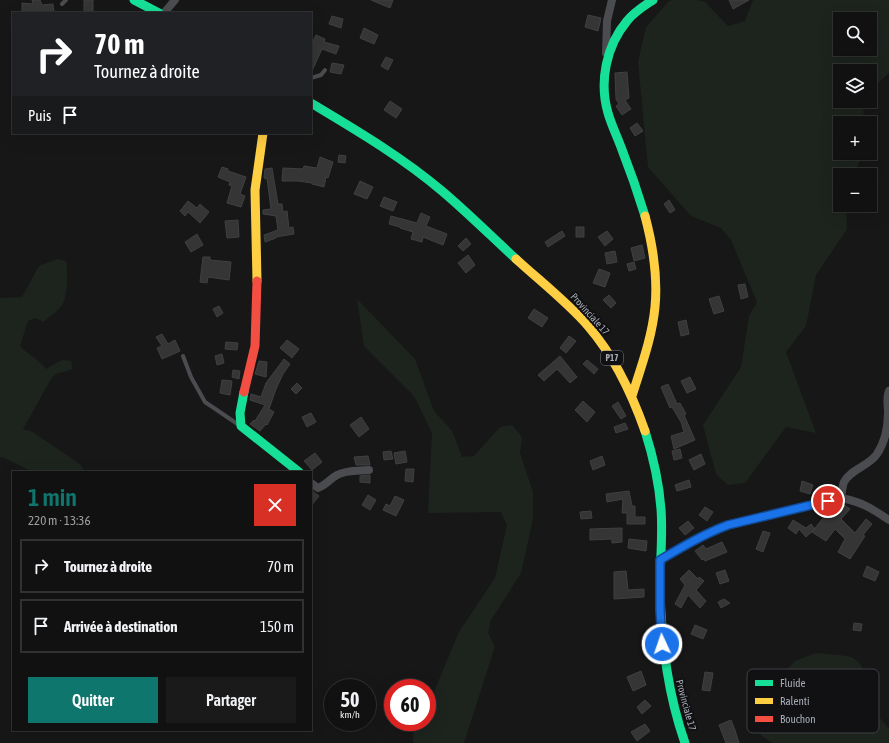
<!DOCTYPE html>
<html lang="fr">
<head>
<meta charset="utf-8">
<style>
  :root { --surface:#111; --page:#1a1a1a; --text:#f1f3f6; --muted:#9c9d9f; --line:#303131; --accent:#0f766e }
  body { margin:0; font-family:"Asap Condensed",sans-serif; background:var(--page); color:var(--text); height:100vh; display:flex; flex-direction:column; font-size:15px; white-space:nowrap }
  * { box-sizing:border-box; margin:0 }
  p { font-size:13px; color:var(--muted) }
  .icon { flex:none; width:22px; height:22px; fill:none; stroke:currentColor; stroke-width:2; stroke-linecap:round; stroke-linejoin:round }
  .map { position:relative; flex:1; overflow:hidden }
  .details { position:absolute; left:12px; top:471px; width:300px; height:260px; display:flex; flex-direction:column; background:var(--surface); border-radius:0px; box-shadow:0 4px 16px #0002,0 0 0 1px var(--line) }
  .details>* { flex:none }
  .hud { position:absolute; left:12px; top:12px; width:300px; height:122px; border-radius:0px; box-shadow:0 4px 16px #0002,0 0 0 1px var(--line); background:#202124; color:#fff; overflow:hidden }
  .fabs { position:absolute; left:833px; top:12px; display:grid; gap:8px }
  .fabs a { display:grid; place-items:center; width:44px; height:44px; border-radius:0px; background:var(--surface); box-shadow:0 4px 16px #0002,0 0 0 1px var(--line); font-size:20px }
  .speed { position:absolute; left:324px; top:679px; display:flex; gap:8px; font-size:20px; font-weight:700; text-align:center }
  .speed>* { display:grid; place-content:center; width:52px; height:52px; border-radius:50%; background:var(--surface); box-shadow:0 4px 16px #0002,0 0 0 1px var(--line); line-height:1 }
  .speed small { font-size:10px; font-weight:400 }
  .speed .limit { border:6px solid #d22; background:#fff; color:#111 }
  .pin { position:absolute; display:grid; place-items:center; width:34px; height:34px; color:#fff; margin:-17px; border:2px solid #fff; border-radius:50%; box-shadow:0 1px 4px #0007 }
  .me { position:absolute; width:44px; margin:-22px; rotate:357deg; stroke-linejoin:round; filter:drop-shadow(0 0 3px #0008) }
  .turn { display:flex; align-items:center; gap:14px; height:84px; padding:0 16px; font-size:18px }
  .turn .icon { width:52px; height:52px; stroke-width:2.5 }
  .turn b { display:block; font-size:28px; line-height:34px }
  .then { display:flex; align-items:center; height:38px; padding:0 16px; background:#0003; gap:8px; font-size:15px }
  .round { display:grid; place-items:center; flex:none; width:42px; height:42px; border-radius:0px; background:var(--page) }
  .overview { display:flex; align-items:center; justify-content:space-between; height:68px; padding:0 16px }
  h1 { font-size:24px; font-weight:600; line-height:30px; color:var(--accent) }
  .button { display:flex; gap:8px; margin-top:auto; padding:8px 16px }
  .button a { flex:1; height:46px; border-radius:0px; background:var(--accent); color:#fff; font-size:16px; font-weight:600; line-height:46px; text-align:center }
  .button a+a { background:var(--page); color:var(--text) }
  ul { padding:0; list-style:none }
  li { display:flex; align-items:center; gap:12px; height:54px; margin:0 8px 6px; padding:0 8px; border:2px solid var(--line); border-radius:0px }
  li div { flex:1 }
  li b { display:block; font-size:15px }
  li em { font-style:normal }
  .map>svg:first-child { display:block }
  .green { fill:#1d241e; fill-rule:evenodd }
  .building { fill:#353536; stroke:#3f4043 }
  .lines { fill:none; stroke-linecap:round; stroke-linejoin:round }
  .lane { stroke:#4b4c50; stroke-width:4 }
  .street { stroke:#4b4c50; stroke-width:8 }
  .fast { stroke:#16e098; stroke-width:9 }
  .slow { stroke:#ffcf43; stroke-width:9 }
  .jam { stroke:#f24e42; stroke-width:9 }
  .route-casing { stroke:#114b97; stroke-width:10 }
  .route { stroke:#1a73e8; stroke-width:7 }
  .labels { text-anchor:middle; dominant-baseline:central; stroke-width:4; stroke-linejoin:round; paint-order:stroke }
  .shield { fill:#111113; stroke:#7b7e86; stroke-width:1 }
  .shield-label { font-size:9px; font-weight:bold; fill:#a8adb8 }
  .street-label { font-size:10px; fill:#a8adb8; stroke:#111113 }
  .key { fill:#111113; stroke:#3e4045; stroke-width:1 }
  .key-label { font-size:11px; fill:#a8adb8 }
</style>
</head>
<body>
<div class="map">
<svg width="889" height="743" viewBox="0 0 889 743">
  <rect width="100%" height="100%" fill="#171717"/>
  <path class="green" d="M673 0H697L705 2 728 26 745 21 753 0H889V73L870 90V71H840V101H863L864 123H840V153H863L854 175H840V205H846L847 229 816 275 806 326 786 352 816 433 786 427 745 483 728 485 716 474 703 425 741 367 749 316 757 302 731 240 721 228 691 216 648 167 638 62 646 27 669 1ZM840 19H870V49H840Z
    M57 259 66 261C68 271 68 296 62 305 58 311 49 317 43 322L36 318 28 321 20 346C28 355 39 359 46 369L62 360 71 361 73 369 56 374 51 379 23 429 33 432 81 465 85 472H33L2 457 0 458V298L22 297 39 266Z
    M357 299 415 359 434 411 452 431 462 457 474 456 500 427 512 425 522 437 520 453 533 492V519L521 573 491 620 488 633 495 646 464 743H413L414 722H427V701L433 694 459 632 495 578 507 525 501 512 428 513 432 433 414 396 364 346Z
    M816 653C824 654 848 655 853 658 871 668 864 693 862 709L870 717 880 718 889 729V743H772L761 735 757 713 773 684 795 661Z"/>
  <path class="building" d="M32 0H40L42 5 53 4 54 13H22V3L33 4Z
    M84 0H93V12H84Z
    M371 0H393L390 8Z
    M729 0H749L733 9Z
    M588 15 601 18 598 31 585 27Z
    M332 16 343 19 341 28 329 24Z
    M364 28 378 35 374 44 360 38Z
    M316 35 325 39 324 42 339 46 336 54 322 49 311 73V46Z
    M386 57 393 60 388 70 381 66Z
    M332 63 344 65 341 74 330 72Z
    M627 72 629 98 625 100 631 109 622 115 616 106 619 104 616 99 615 73Z
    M390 101 402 109 396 118 384 110Z
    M637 123 643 131 635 136 630 128Z
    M339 155 346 156 345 163 338 162Z
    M320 157 333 162 328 178 326 177 324 187 312 184V183L298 181H282L283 168 303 169 304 166 317 168Z
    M222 167 228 169V171L246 177 240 194 245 196 241 207 227 203 232 186 229 185 230 182 218 177Z
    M272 168 278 204H282L283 212 287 211 289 228 293 227 294 234 276 237V238L265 242 264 235 278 230 276 216 263 214V210L271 209 267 178 265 179 264 177 265 169Z
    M360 181 373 187 367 199 354 194Z
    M384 197 397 202 393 211 380 206Z
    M669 200 675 210 670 213 664 204Z
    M188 201 197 208 200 204 209 212 200 223 188 212 185 216 180 211Z
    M421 213 430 217 426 226 447 234 443 245 423 237 422 242 411 239 413 232 400 228V227L389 224 391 216 417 223Z
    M238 220 239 237 227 238 225 221Z
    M576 227H584V237H576Z
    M562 231 565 236 548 247 545 242Z
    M607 231 613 239 605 246 598 237Z
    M197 234 203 245 191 252 185 242Z
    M466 238 471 244 463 251 458 246Z
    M642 245 645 258 634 261 631 248Z
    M615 251 617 262 607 264 605 253Z
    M468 255 475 265 466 273 458 263Z
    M203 257H210V260L231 262 229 280 208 277 207 283 200 282Z
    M634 262 636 269 629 271 627 264Z
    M599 269 610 273 605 287 593 283Z
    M745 284 748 297 741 299 738 285Z
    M609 295 616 303 611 308 603 300Z
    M719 296 724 311 714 314 709 299Z
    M219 306 223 313 217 317 213 309Z
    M534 309 548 318 542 327 528 318Z
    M686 320 689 334 681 336 678 322Z
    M162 334 168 344 175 340 180 351 162 359 157 348 162 346 156 337Z
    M569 336 576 341 566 353 560 348Z
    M287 340 299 349 292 358 280 348Z
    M226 342 238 343 237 350 225 349Z
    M222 354 224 363 217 365 215 356Z
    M560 356 577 377 570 383 557 369 544 381 538 375Z
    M284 359 290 364 283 374 276 389 269 409 274 412 267 425 266 424 260 431 250 424 254 420 255 421 265 405 250 400 251 394 261 397 266 383Z
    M587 360 598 369 594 374 583 364Z
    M259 361 267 362 266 377 255 374Z
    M233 370 240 371 239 379 232 377Z
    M690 377 696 389 687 393 681 381Z
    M222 380 232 381 230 395 220 393Z
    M297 383 302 388 296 394 291 389Z
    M668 384 677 404 680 403 686 414 684 415 695 440 674 449 671 436 684 432 681 422 672 407 670 408 661 387Z
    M583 401 595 412 587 422 575 410Z
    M618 402 626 416 621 419 612 406Z
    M311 413 316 422 307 427 302 417Z
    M361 417 369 429 359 437 350 425Z
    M625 423 628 429 616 433 614 427Z
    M680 449 682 458 674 460 672 451Z
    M391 451 393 459 384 460 383 452Z
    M405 451 407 462 396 464 394 453Z
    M315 453 322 462 312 470 304 461Z
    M701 454 705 464 694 470 689 460Z
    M368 456 370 465H356L354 457Z
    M602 456 605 465 593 470 590 461Z
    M406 469H414L413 482 405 481Z
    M370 475V483L360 482V476Z
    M689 480 691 487 677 491 675 485Z
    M802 481 813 485 810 494 800 491Z
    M311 490 319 496 311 506Z
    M629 491 632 506H635V517H645V524H627V513H622L623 499 607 502 606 494Z
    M368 495 376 500 370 510 362 505Z
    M395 496 404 500 396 516 383 510 386 504 390 506Z
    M843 504 850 509 841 519 855 533 866 519 872 524 863 535 865 536 850 559 838 552 845 539 835 529 826 541 812 532 830 509 835 514Z
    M705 507 713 512 707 521 699 515Z
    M591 511 592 518 581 519 580 512Z
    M793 520 806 528 811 524 815 529 806 537 799 529 796 534 788 528Z
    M688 521 694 528 685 535 679 528Z
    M622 528V542L612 543V539L590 540V529Z
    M763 531 770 533 763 552 756 549Z
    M629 539 647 541 646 551 628 548Z
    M722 542 727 552 705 561 704 559 702 560 695 551 703 545 706 549Z
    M867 566 879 572 875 581 863 576Z
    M689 570 698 579 699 577 704 581 696 590 706 601 700 608 688 595 681 608 675 604 685 585 680 579Z
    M725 570 729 581 720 584 716 573Z
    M626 571 628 590 644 589V597L614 599V572Z
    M724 599 730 603 721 608 718 602Z
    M854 623 862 624 861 631 853 630Z
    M695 625 707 630 703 639 691 634Z
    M641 671 646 685 633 691 627 677Z
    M705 672 713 673 710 691 702 690Z
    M645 700 651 706 642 714 637 707Z
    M731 720 735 730 739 743H726L719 725Z
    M645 724 650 731 637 741 631 732Z"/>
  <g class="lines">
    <path class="lane" d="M62 4 66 0
      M311 78 321 75 325 70
      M183 356 191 377 205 402 239 425"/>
    <path class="street" d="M164 13 175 0
      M606 53 607 21 612 0
      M311 483 318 488C326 485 330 479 337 475 346 470 359 471 369 470
      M841 498C842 493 842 487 844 482 851 469 869 466 877 454 885 442 888 426 888 412 888 405 886 397 889 391
      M660 560C682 547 704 534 728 525L841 498C862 502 871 508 889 520"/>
    <path class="fast" d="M134 0 159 13
      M311 103C356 130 402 157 442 191 468 213 492 237 516 259
      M645 216C638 193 630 170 621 147 617 136 611 124 608 113 599 82 606 46 627 21 634 12 644 6 653 0
      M244 392 240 413 241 426 299 472
      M645 431C653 456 659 483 661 509 663 535 660 561 660 588 661 641 667 692 685 743"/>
    <path class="slow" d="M516 259C540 281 567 302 588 326 614 356 632 394 645 431
      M257 281 255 190 263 133
      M632 396C641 367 652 338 655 307 658 276 653 246 645 216"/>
    <path class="jam" d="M244 392 255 346 257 281"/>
  </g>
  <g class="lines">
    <defs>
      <path id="route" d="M662 644 660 609V560C682 547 704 534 728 525L828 501"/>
    </defs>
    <use href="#route" class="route-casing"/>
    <use href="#route" class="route"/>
  </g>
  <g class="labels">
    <rect class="shield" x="601" y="351" width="22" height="14" rx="3"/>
    <g class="shield-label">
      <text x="612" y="358">P17</text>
    </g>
    <g class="street-label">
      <text transform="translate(590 314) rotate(48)">Provinciale 17</text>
      <text transform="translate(686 705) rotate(75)">Provinciale 17</text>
    </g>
  </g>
  <rect x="747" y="669" width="132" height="64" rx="6" class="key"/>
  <rect x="755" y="680" width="18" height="6" fill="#16e098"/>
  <rect x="755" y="698" width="18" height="6" fill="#ffcf43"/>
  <rect x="755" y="716" width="18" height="6" fill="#f24e42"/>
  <g class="key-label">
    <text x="780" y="687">Fluide</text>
    <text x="780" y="705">Ralenti</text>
    <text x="780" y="723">Bouchon</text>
  </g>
</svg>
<div class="fabs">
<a><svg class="icon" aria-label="search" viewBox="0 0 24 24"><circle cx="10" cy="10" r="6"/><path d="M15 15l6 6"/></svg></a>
<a><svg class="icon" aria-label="layers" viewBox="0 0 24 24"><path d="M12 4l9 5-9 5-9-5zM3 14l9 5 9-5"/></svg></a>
<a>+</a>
<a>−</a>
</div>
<div class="speed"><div>50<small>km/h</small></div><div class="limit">60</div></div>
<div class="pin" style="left:828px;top:501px;background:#d93025"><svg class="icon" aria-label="arrive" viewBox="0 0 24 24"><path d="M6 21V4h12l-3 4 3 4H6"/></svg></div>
<svg class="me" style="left:662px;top:644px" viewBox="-20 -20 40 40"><circle r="17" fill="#1a73e8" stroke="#fff" stroke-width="3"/><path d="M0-11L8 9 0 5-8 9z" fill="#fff"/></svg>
<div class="hud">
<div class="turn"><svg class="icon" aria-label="right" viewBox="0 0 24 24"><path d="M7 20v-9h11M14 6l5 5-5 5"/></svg><div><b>70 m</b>Tournez à droite</div></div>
<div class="then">Puis<svg class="icon" aria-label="arrive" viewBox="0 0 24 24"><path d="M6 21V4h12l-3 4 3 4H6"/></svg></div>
</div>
<section class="details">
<div class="overview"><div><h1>1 min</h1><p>220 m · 13:36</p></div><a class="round" style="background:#d93025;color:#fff"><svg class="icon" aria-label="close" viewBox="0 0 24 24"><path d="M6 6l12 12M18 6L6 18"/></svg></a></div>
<ul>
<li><svg class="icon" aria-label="right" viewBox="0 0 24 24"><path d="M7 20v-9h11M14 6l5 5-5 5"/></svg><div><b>Tournez à droite</b></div><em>70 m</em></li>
<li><svg class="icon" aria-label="arrive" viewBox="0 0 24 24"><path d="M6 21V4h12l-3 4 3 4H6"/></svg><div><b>Arrivée à destination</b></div><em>150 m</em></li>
</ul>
<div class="button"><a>Quitter</a><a>Partager</a></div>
</section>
</div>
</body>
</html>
